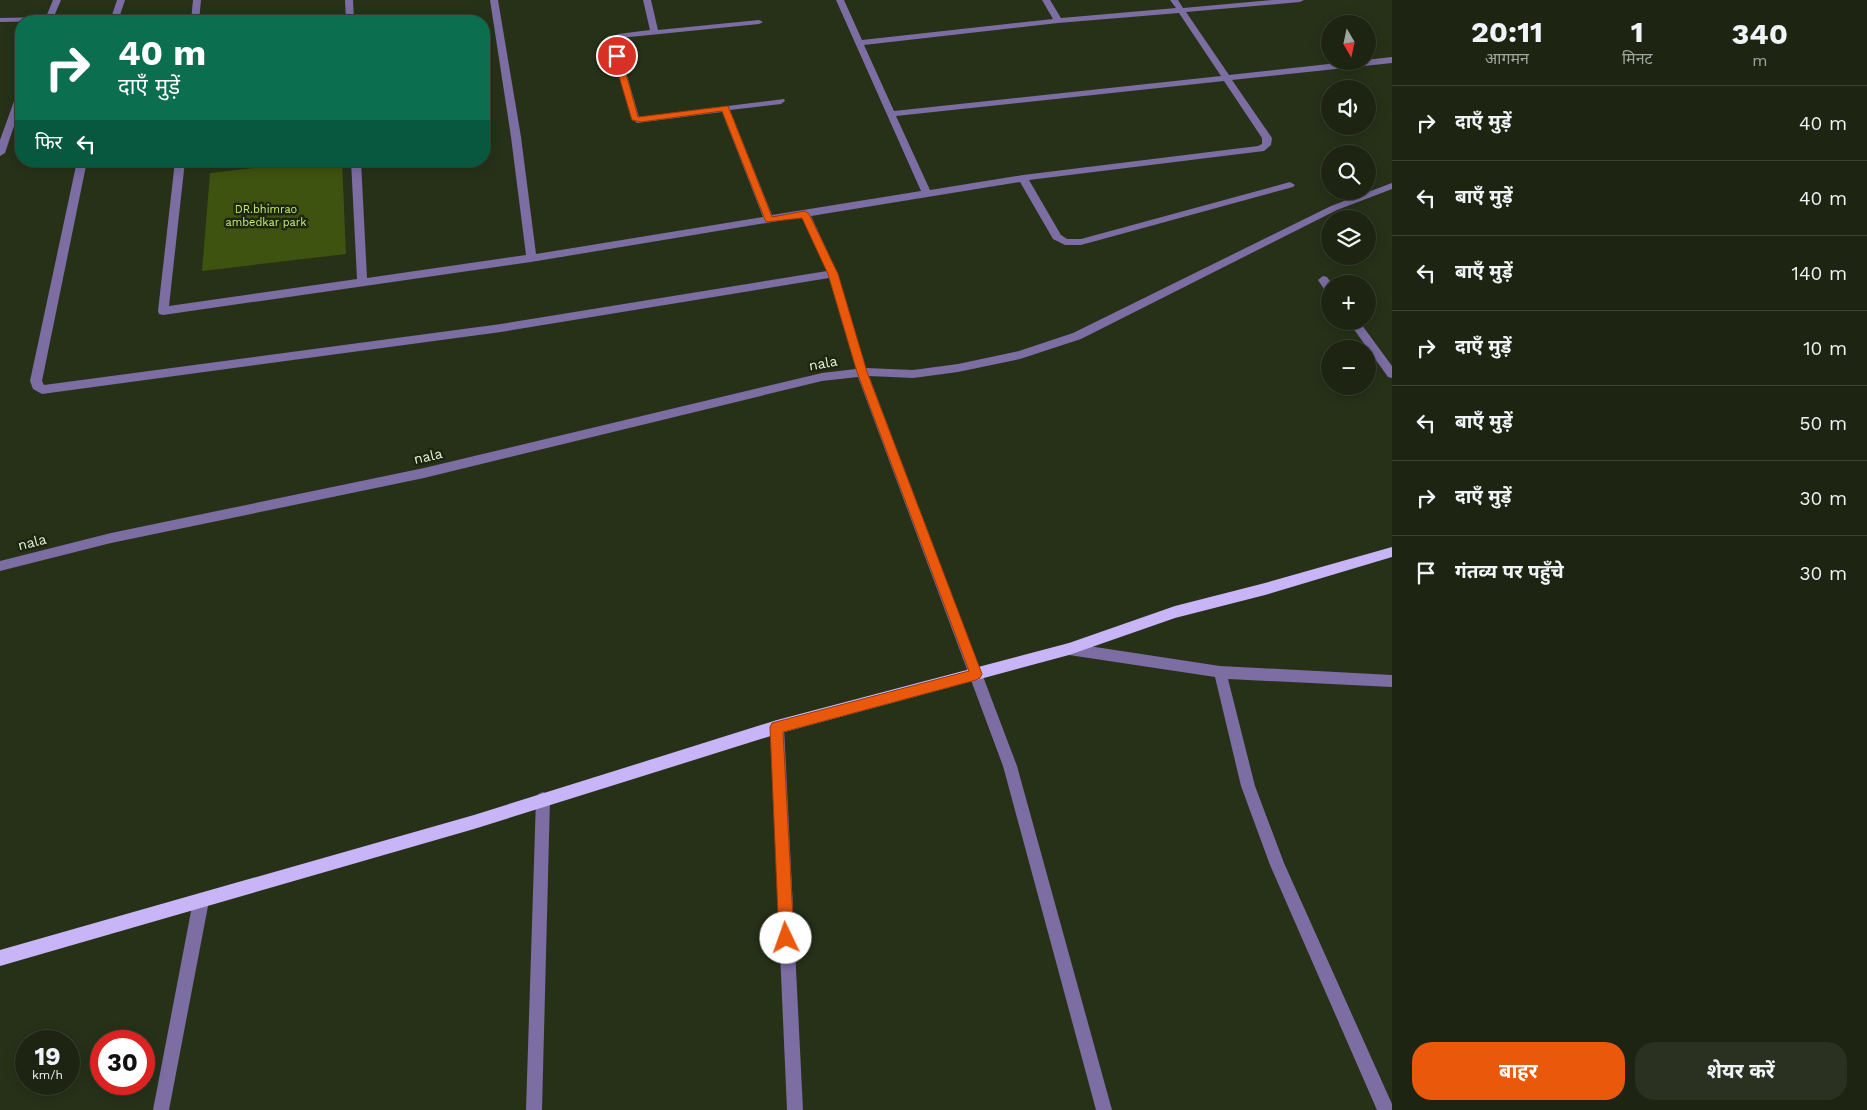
<!DOCTYPE html>
<html lang="hi">
<head>
<meta charset="utf-8">
<style>
  :root { --surface:#1d2512; --page:#2a3120; --text:#f1f3f6; --muted:#a0a59f; --line:#3b4232; --accent:#ea580c }
  body { margin:0; font-family:"Work Sans","Noto Sans Devanagari",sans-serif; background:var(--page); color:var(--text); height:100vh; display:flex; flex-direction:column; font-size:19px; white-space:nowrap }
  * { box-sizing:border-box; margin:0 }
  p { font-size:16px; color:var(--muted) }
  .icon { flex:none; width:28px; height:28px; fill:none; stroke:currentColor; stroke-width:2; stroke-linecap:round; stroke-linejoin:round }
  .map { position:relative; flex:1; overflow:hidden }
  .side { display:flex; flex-direction:column; background:var(--surface); width:475px }
  .side>* { flex:none }
  .banner { position:absolute; left:15px; top:15px; width:475px; height:152px; border-radius:20px; box-shadow:0 2px 12px #0003,0 0 0 1px var(--line); background:#0b6e4f; color:#fff; overflow:hidden }
  .needle { width:32px; rotate:171deg }
  .tools { position:absolute; left:1321px; top:15px; display:grid; gap:10px }
  .tools a { display:grid; place-items:center; width:55px; height:55px; border-radius:50%; background:var(--surface); box-shadow:0 2px 12px #0003,0 0 0 1px var(--line); font-size:25px }
  .speed { position:absolute; left:15px; top:1030px; display:flex; gap:10px; font-size:25px; font-weight:700; text-align:center }
  .speed>* { display:grid; place-content:center; width:65px; height:65px; border-radius:50%; background:var(--surface); box-shadow:0 2px 12px #0003,0 0 0 1px var(--line); line-height:1 }
  .speed small { font-size:12px; font-weight:400 }
  .speed .limit { border:8px solid #d22; background:#fff; color:#111 }
  .pin { position:absolute; display:grid; place-items:center; width:42px; height:42px; color:#fff; margin:-21px; border:2px solid #fff; border-radius:50%; box-shadow:0 1px 5px #0007 }
  .me { position:absolute; width:55px; margin:-28px; rotate:357deg; stroke-linejoin:round; filter:drop-shadow(0 0 4px #0008) }
  .turn { display:flex; align-items:center; gap:18px; height:105px; padding:0 20px; font-size:22px }
  .turn .icon { width:65px; height:65px; stroke-width:2.5 }
  .turn b { display:block; font-size:35px; line-height:42px }
  .then { display:flex; align-items:center; height:48px; padding:0 20px; background:#0003; gap:10px; font-size:19px }
  .eta { display:flex; justify-content:space-evenly; align-items:center; height:85px; text-align:center }
  .eta b { font-size:30px; font-weight:700; line-height:35px }
  .cta { display:flex; gap:10px; margin-top:auto; padding:10px 20px }
  .cta a { flex:1; height:58px; border-radius:20px; background:var(--accent); color:#fff; font-size:20px; font-weight:700; line-height:58px; text-align:center }
  .cta a+a { background:var(--page); color:var(--text) }
  ul { padding:0; list-style:none }
  li { display:flex; align-items:center; gap:15px; height:75px; padding:0 20px; border-top:1px solid var(--line) }
  li div { flex:1 }
  li b { display:block; font-size:19px }
  li em { font-style:normal }
  main { display:flex; flex:1; min-height:0 }
  .map>svg:first-child { display:block }
  .green { fill:#3e530f }
  .lines { fill:none; stroke-linecap:round; stroke-linejoin:round }
  .minor { fill:#7c6da2; fill-rule:evenodd }
  .major { fill:#c8b5f7; fill-rule:evenodd }
  .route { fill:#ea580c; stroke:#983908 }
  .labels { text-anchor:middle; dominant-baseline:central; stroke-width:5; stroke-linejoin:round; paint-order:stroke }
  .far-park-label { font-size:11px; fill:#c2ec76; stroke:#1e270e }
  .street-label { font-size:14px; fill:#e8efdf; stroke:#1e270e }
</style>
</head>
<body>
<main>
<div class="map">
<svg width="1392" height="1110" viewBox="0 0 1392 1110">
  <rect width="100%" height="100%" fill="#273118"/>
  <path class="green" d="M315 161H342L346 254 202 271 210 173Z"/>
  <g class="lines">
    <path class="minor" d="M53 0H61L52 21 0 22V18L46 17Z
      M117 0H125L118 21H110Z
      M193 0H201L199 21H191Z
      M345 0H353L354 21H346Z
      M490 0H498L521 137 536 254 763 217 722 112 637 123 631 118 609 40 618 34 650 30 643 0H651L658 30 759 20 763 22 759 24 620 38 617 41 639 117 784 99 785 101 781 104 730 110 772 215 921 191 836 0H844L862 40 1053 19 1042 0H1050L1061 18 1176 8 1170 0H1178L1183 8 1272 0H1304L1300 2 1186 12 1229 75 1392 57V63L1232 80 1272 138 1271 145 1264 151 1029 180 1061 235 1067 239H1081L1290 182 1295 185 1293 187 1081 245H1065L1053 239 1020 182 811 216 838 274 866 368 913 370 958 364 1019 351 1073 333 1331 206 1392 183V189L1337 210 1081 339 1020 359 958 372 913 378 869 376 1017 766 1112 1110H1096L1003 766 858 377 822 381 424 478 111 543 0 571V561L111 533 424 468 822 373 856 369 829 278 501 332 42 394 33 389 30 381 77 161H87L42 381 44 385 501 324 827 271 802 217 531 262 163 315 159 314 158 311 175 161H185L169 306 357 279 351 161H361L367 278 526 255 511 137ZM1179 13 1221 76 894 111 864 45 1058 23ZM1224 81 1262 138V144L1258 146 1023 175 930 190 896 116Z
      M21 90V105L5 153 0 156V140L17 93Z
      M1323 276 1327 277 1332 284H1330V293L1326 292 1318 280Z
      M1348 321H1359L1392 366V378L1388 377Z
      M1069 643 1220 666 1392 675V687L1228 679 1255 786 1284 863 1392 1104V1110H1377L1270 865 1241 786 1215 677 1069 655 1064 653 1062 649 1064 645Z
      M777 720 782 722 784 727 803 1110H787L770 727 772 722Z
      M543 792 548 794 550 799 542 1110H526L536 799 538 794Z
      M201 893 206 896 209 901 169 1110H153L193 901 196 896Z"/>
    <path class="major" d="M1392 547V557L1265 595 1175 618 1069 655 777 734 474 829 0 966V950L474 815 777 720 1069 643 1175 606 1265 583Z"/>
  </g>
  <path class="route" d="M617 53 621 56 638 117 728 106 772 217 805 211 809 214 838 274 867 372 982 674 980 678 976 680 783 732 794 938 792 943 786 945 781 943 779 938 770 727 772 723 969 671 857 372 828 274 802 218 766 222 722 111 641 122 632 120 613 56Z"/>
  <g class="labels">
    <g class="far-park-label">
      <text x="266" y="209">DR.bhimrao<tspan x="266" dy="13">ambedkar park</tspan></text>
    </g>
    <g class="street-label">
      <text transform="translate(823 363) rotate(-10)">nala</text>
      <text transform="translate(428 456) rotate(-13)">nala</text>
      <text transform="translate(32 542) rotate(-14)">nala</text>
    </g>
  </g>
</svg>
<div class="tools">
<a><svg class="needle" viewBox="-14 -14 28 28"><path d="M0-13l5 13h-10z" fill="#e53935"/><path d="M0 13l5-13h-10z" fill="#a0a59f"/></svg></a>
<a><svg class="icon" aria-label="sound" viewBox="0 0 24 24"><path d="M4 9h4l5-4v14l-5-4H4zM17 9q2 3 0 6"/></svg></a>
<a><svg class="icon" aria-label="search" viewBox="0 0 24 24"><circle cx="10" cy="10" r="6"/><path d="M15 15l6 6"/></svg></a>
<a><svg class="icon" aria-label="layers" viewBox="0 0 24 24"><path d="M12 4l9 5-9 5-9-5zM3 14l9 5 9-5"/></svg></a>
<a>+</a>
<a>−</a>
</div>
<div class="speed"><div>19<small>km/h</small></div><div class="limit">30</div></div>
<div class="pin" style="left:617px;top:56px;background:#d93025"><svg class="icon" aria-label="arrive" viewBox="0 0 24 24"><path d="M6 21V4h12l-3 4 3 4H6"/></svg></div>
<svg class="me" style="left:786px;top:938px" viewBox="-20 -20 40 40"><circle r="19" fill="#fff"/><path d="M0-13L10 11 0 6-10 11z" fill="#ea580c"/></svg>
<div class="banner">
<div class="turn"><svg class="icon" aria-label="right" viewBox="0 0 24 24"><path d="M7 20v-9h11M14 6l5 5-5 5"/></svg><div><b>40 m</b>दाएँ मुड़ें</div></div>
<div class="then">फिर<svg class="icon" aria-label="left" viewBox="0 0 24 24"><path d="M17 20v-9H6M10 6l-5 5 5 5"/></svg></div>
</div>
</div>
<section class="side">
<div class="eta">
<div><b>20:11</b><p>आगमन</p></div>
<div><b>1</b><p>मिनट</p></div>
<div><b>340</b><p>m</p></div>
</div>
<ul>
<li><svg class="icon" aria-label="right" viewBox="0 0 24 24"><path d="M7 20v-9h11M14 6l5 5-5 5"/></svg><div><b>दाएँ मुड़ें</b></div><em>40 m</em></li>
<li><svg class="icon" aria-label="left" viewBox="0 0 24 24"><path d="M17 20v-9H6M10 6l-5 5 5 5"/></svg><div><b>बाएँ मुड़ें</b></div><em>40 m</em></li>
<li><svg class="icon" aria-label="left" viewBox="0 0 24 24"><path d="M17 20v-9H6M10 6l-5 5 5 5"/></svg><div><b>बाएँ मुड़ें</b></div><em>140 m</em></li>
<li><svg class="icon" aria-label="right" viewBox="0 0 24 24"><path d="M7 20v-9h11M14 6l5 5-5 5"/></svg><div><b>दाएँ मुड़ें</b></div><em>10 m</em></li>
<li><svg class="icon" aria-label="left" viewBox="0 0 24 24"><path d="M17 20v-9H6M10 6l-5 5 5 5"/></svg><div><b>बाएँ मुड़ें</b></div><em>50 m</em></li>
<li><svg class="icon" aria-label="right" viewBox="0 0 24 24"><path d="M7 20v-9h11M14 6l5 5-5 5"/></svg><div><b>दाएँ मुड़ें</b></div><em>30 m</em></li>
<li><svg class="icon" aria-label="arrive" viewBox="0 0 24 24"><path d="M6 21V4h12l-3 4 3 4H6"/></svg><div><b>गंतव्य पर पहुँचे</b></div><em>30 m</em></li>
</ul>
<div class="cta"><a>बाहर</a><a>शेयर करें</a></div>
</section>
</main>
</body>
</html>
